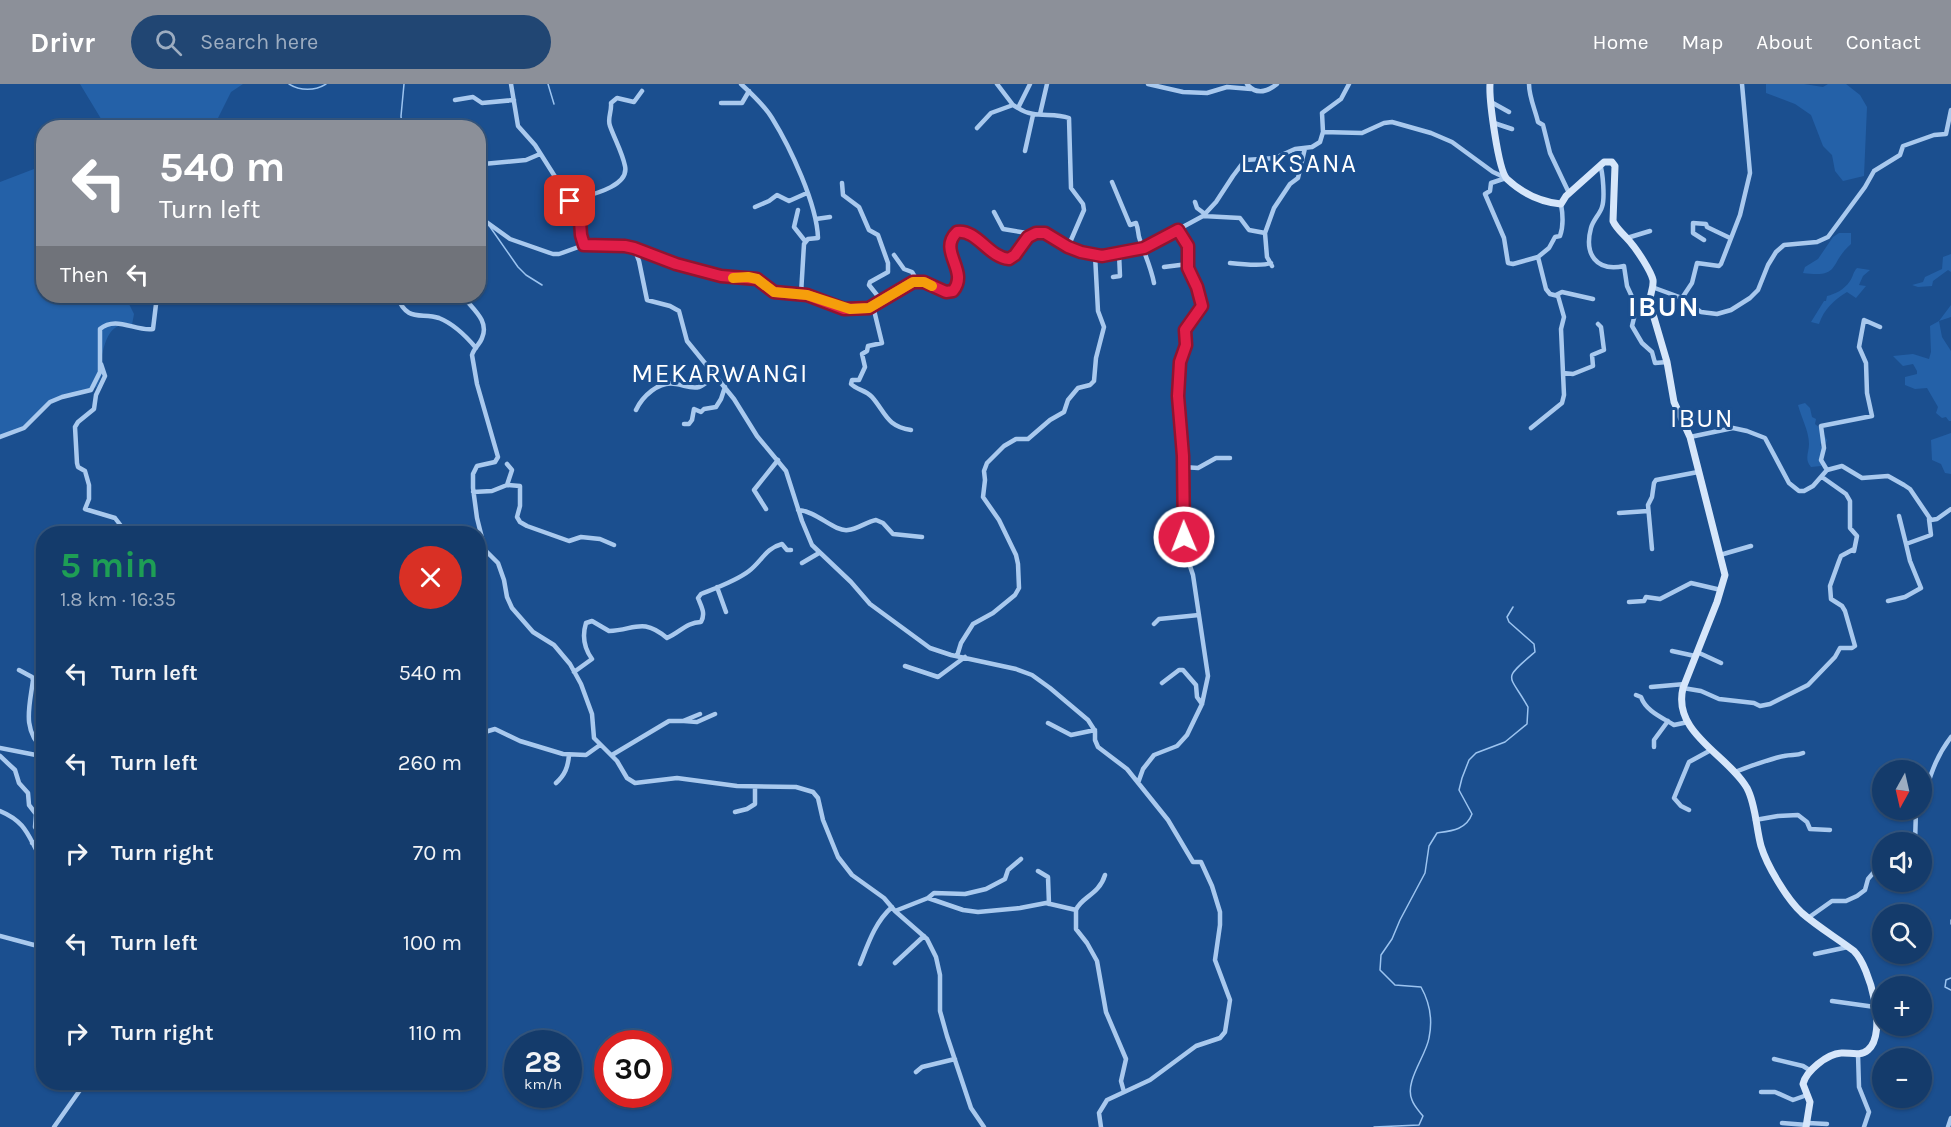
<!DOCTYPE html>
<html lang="en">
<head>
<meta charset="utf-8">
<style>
  :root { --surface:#143b6b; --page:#214673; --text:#f1f3f6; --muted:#9dadc1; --line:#33557e; --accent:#8c9099 }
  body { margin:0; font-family:Karla,sans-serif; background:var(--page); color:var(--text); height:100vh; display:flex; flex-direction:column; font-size:22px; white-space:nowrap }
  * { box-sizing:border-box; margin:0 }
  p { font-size:20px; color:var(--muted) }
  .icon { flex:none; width:33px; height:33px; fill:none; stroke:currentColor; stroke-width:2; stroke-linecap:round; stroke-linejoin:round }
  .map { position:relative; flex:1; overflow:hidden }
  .drawer { position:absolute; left:36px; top:442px; width:450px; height:564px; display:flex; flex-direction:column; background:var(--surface); border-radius:24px; box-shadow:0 2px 4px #0004,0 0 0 2px var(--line) }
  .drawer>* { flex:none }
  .banner { position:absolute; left:36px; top:36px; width:450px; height:183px; border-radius:24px; box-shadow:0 2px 4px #0004,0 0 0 2px var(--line); background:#8c9099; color:#fff; overflow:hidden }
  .needle { width:39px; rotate:188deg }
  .tools { position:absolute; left:1872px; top:676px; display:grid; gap:12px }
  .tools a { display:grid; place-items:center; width:60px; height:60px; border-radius:50%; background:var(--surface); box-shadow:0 2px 4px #0004,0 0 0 2px var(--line); font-size:30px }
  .speed { position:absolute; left:504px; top:946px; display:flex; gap:12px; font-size:30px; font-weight:700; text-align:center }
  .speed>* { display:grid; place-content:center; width:78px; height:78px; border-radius:50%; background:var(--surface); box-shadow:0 2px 4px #0004,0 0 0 2px var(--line); line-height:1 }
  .speed small { font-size:15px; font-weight:400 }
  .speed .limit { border:9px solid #d22; background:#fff; color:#111 }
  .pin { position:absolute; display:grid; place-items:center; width:51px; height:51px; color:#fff; margin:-26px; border-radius:12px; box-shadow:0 3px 9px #0006 }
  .me { position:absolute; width:66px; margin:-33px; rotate:359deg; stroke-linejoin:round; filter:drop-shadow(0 0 4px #0008) }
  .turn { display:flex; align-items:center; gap:21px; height:126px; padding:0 24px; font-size:27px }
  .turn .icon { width:78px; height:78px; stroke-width:2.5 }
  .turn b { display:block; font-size:42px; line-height:51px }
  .then { display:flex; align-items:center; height:57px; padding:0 24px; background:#0003; gap:12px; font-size:22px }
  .round { display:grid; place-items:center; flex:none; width:63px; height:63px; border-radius:32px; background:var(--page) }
  .summary { display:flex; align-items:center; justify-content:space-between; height:102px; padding:0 24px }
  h1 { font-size:36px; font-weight:700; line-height:45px; color:#1e9e55 }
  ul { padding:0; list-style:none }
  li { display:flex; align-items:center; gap:18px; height:90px; padding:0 24px }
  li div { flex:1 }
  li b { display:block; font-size:22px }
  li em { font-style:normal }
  header { display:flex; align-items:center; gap:36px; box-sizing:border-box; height:84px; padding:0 30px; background:var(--accent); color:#fff }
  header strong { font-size:28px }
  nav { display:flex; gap:33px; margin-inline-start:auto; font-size:21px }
  .search { width:420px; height:54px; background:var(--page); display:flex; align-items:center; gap:15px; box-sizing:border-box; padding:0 21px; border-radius:33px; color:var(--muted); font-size:22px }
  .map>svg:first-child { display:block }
  .green { fill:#2461a8 }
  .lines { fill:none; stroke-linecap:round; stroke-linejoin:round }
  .stream { stroke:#9cc4f0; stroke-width:1.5 }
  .street { stroke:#a9c9ee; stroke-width:4.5 }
  .secondary { stroke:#d6e6fa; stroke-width:7 }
  .route-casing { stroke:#92132f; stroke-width:15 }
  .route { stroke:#e11d48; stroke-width:10 }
  .slow { stroke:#f59e0b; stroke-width:10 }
  .labels { text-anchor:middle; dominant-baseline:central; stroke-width:6; stroke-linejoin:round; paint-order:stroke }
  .quarter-label { font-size:26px; letter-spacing:1.5px; fill:#fff; stroke:#1b4f8f }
  .district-label { font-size:28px; font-weight:bold; letter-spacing:1.5px; fill:#fff; stroke:#1b4f8f }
</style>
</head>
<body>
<header>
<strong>Drivr</strong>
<div class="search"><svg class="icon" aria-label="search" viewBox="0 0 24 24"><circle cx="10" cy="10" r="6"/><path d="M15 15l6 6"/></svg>Search here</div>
<nav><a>Home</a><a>Map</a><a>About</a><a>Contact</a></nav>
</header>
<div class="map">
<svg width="1951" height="1043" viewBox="0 0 1951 1043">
  <rect width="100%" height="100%" fill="#1b4f8f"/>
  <path class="green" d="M80 0H243L231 8 213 44 106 43Z
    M1766 0H1804L1823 3 1828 0H1846L1860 11 1867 23 1864 92 1843 97 1835 87 1832 71 1823 62 1811 31 1795 20 1766 9Z
    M34 85 43 133 44 212H125L134 230 132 241C113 238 107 251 103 267 101 275 99 283 102 291L97 303 50 318 30 340 0 353V98Z
    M1839 149H1851V160C1828 180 1842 194 1803 189L1805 183 1818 175 1833 153Z
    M1951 170V188L1948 186 1933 197 1932 202 1918 203 1912 201 1923 198 1925 193 1942 185 1943 173Z
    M1857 184 1870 186 1863 192 1859 201 1866 202 1856 214 1847 208C1834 216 1824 225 1819 240L1811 238 1824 217H1826L1827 212C1835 210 1844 206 1850 197 1853 193 1853 188 1857 184Z
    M1951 221V233L1939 237 1942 253 1951 267V337H1949L1946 333 1942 334 1936 329 1938 323 1927 304 1915 305 1905 301V293L1917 290V287L1913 280 1903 282 1893 272 1913 270 1929 275 1931 268 1930 242 1939 237Z
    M1805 319 1810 324 1812 333 1816 335 1815 340 1821 345 1827 356 1826 359H1821L1820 361 1824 366 1821 382 1811 383C1804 375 1809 369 1809 360 1809 347 1801 333 1798 321Z
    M1951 349V390L1945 389 1941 380 1932 376 1931 356Z"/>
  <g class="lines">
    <path class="stream" d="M289 0C300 7 315 7 326 0
      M548 0 554 20
      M402 44 401 32 404 0
      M478 88C491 106 484 117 487 136
      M488 140 518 183 526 191 542 201
      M1951 836V840
      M1951 894 1946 896 1945 903 1951 906
      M1374 1043 1419 1041 1423 1032C1419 1027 1414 1022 1412 1016 1404 998 1426 972 1429 954 1433 935 1430 919 1421 903L1395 901 1380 886 1381 871 1392 855 1400 836 1425 789 1429 762 1437 749C1451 747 1466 746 1472 730L1459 706 1462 694 1469 676 1476 669 1505 658 1527 640 1528 623C1509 589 1501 597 1535 568L1534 560 1509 538 1507 533 1513 523"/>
    <path class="street" d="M511 0 518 42 535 61 566 110 580 137 581 151 584 161
      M741 0C752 10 764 21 772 34 790 63 817 120 818 154L808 155 804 160 801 210
      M997 0 1013 21
      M1030 0 1018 24C1034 35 1052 28 1069 34L1071 104 1083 120 1084 126 1068 163
      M1148 0 1183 8 1207 9 1227 3 1251 5
      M1247 0C1256 11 1267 8 1277 0
      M1529 0C1529 13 1535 25 1538 38L1543 41 1550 69 1569 109
      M455 16 473 13 482 19 514 16
      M1491 18 1509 28
      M721 19H742L749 7
      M1040 30 1047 0
      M1494 39 1512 45
      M977 44 991 29 1013 21 1018 24
      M1323 48 1322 29 1341 15 1349 0
      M1025 67 1033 31
      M483 80 526 76 540 70
      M1600 81C1603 88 1605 115 1602 123 1600 130 1593 136 1591 144 1584 170 1596 188 1624 182L1627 202 1633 215 1634 234 1632 242 1642 259 1652 268 1655 279 1667 278
      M1506 94 1491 99 1490 107 1485 110 1504 154 1508 179 1513 180 1538 173
      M1112 98 1130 141 1136 139C1138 144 1138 148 1139 153 1144 169 1151 183 1154 199
      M842 99 843 111 859 123 869 146 878 151 888 179V188L870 198 869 201 881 216
      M570 117C585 112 630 104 625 82 622 68 615 56 610 42 607 35 612 27 611 19L617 14 634 18 642 7
      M1195 118 1197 124 1205 130
      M755 123 769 117 777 111 789 117 807 109
      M798 126 794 143 805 157
      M994 128 1003 145 1033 150 1045 149 1068 163 1095 171 1114 170 1144 164 1203 132 1216 118 1233 92 1245 76 1275 74 1295 65 1312 63 1320 58 1323 48 1362 49 1384 39 1392 38 1431 49 1452 58 1493 88 1506 94
      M1203 132 1240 134 1249 146 1265 149
      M816 135 830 133
      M478 138 485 137 510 155 553 170H559L584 161 634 164 639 177 647 216 670 222 679 227 687 257 734 315 757 352 786 387 802 437 812 461 851 498 870 520 930 564 951 571 1016 585 1032 591 1050 604 1088 636 1095 647V656L1098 663 1127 685 1168 736 1193 778H1201L1212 802 1220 828V841L1215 876 1230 916 1225 948 1220 954 1196 962 1150 996 1107 1016 1099 1029 1101 1043
      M1627 154 1650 147
      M1704 156 1693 149V139L1706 140 1707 143 1730 154
      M634 164 676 180 721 192 757 195 773 208 807 211 844 225 869 224 913 198H923L946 208 953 207C970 187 937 166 957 148 977 145 988 172 1009 175L1015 171 1033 150
      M894 171 904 185 912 188 918 198
      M478 175C482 181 485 187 478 193
      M1230 179C1239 180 1263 182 1271 179
      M1272 182 1267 173 1265 149 1274 124 1290 100 1298 94 1305 64
      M1164 183 1188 180
      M1113 193 1120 192 1119 169
      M1652 203 1682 214 1701 228 1717 230 1731 226 1750 214 1758 206 1768 181 1776 168 1784 161 1817 158 1828 153 1865 103 1874 87 1900 71 1903 62 1934 51 1946 50 1951 26
      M1556 211 1562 208 1593 215
      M397 212C407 239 421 228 439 234 454 240 466 252 476 264
      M463 212C471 224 490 236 482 254 480 260 474 264 472 271L477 300 498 373 495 378 477 382 473 390V404L477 434 485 466 498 479 504 496 507 513 512 524 533 548 554 561 570 580 581 600 592 630 594 654 617 677 627 694 635 699 677 694 737 702 796 703 813 708 818 714 823 736 838 773 852 791 884 814 895 827 928 814 963 826 978 828 1020 824 1046 819 1076 826V845L1087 859 1097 877 1106 928 1126 975 1121 997 1124 1008
      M1682 214 1692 199 1697 179 1719 182 1721 180 1740 131 1750 89 1742 0
      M873 222 882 259 868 262 867 267 862 270 865 283 859 296H852L851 300C857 306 866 306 872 313 886 329 886 342 911 346
      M101 280 105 292 96 311 94 325 78 338 75 343 77 379 78 383 85 387 89 401V415L85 425 115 434 125 447
      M1563 289 1573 290 1593 282 1592 271 1604 266 1601 243 1598 240
      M636 326C642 313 659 296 676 300 684 301 691 305 699 303 705 301 710 296 714 292
      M684 340H689L692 336 694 325 701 328 704 325 716 323 721 315 725 303
      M1531 344 1562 319 1564 311 1561 245 1564 233 1558 212 1550 210 1546 205 1538 173 1549 164 1555 153 1560 152C1564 141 1563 131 1561 120
      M0 353 24 344 50 318 62 313 91 306 100 288V245C116 231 136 248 153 245L157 212
      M1690 353 1733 344 1747 347 1765 354 1789 399 1799 407H1804L1813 402 1827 386 1842 382 1862 394 1888 392 1904 401 1910 405 1931 436 1937 435 1951 425
      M507 380 512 386 507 401
      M1183 383 1198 384 1216 374H1230
      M1827 386 1821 376 1824 364 1821 342 1872 332 1867 309 1866 279 1859 263 1864 236 1880 243
      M1822 393 1846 410 1850 417V444L1857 452 1854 467
      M473 408 492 407 507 401 520 402V422L517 433 520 438 527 442 569 457 581 453 600 455 614 461
      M766 425 754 406 778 376
      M798 426C817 427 834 448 848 446 858 445 866 438 876 436L883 439 893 450 922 453
      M1619 429 1648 427
      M1899 432 1906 460
      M1652 465 1648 421 1652 413 1654 399 1656 396 1698 388
      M1720 471 1751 462
      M802 479 819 469
      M717 503 726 528
      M1888 517 1905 513 1921 504 1910 477 1906 460 1931 451 1929 435
      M1629 518 1644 517 1646 513 1660 515 1691 499 1721 506
      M1154 540 1159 535 1199 531
      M1672 567 1695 572
      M1697 568 1721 579
      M957 572 961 559 973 540 993 529 1015 511 1019 504 1018 480 1016 471 999 436 983 413 985 396 984 387 987 379 1004 362 1016 355H1028L1050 336 1064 328 1068 316 1078 304 1090 301 1094 297 1096 274 1104 243 1098 227 1095 171
      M905 582 938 593 965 573
      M19 586 32 593 33 596C30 621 21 646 44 666
      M574 588 592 575C584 564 582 552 586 539L592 537 609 547C635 546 642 533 667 554 679 549 687 538 701 538 706 529 701 522 698 514L701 510C716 504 736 497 749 487 761 478 766 464 782 460L787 466H791
      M1162 599 1179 586H1183L1196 601 1197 613 1202 620
      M1651 603 1685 600
      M1683 604 1701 607 1719 615 1754 619 1760 622 1770 620 1808 601 1835 573 1840 564H1852L1855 562 1845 527 1842 522 1831 515 1830 502 1839 477 1841 472 1854 465
      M1636 611 1641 613C1646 627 1661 633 1674 641L1688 638
      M684 637 697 638 715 630
      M1048 639 1071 651 1095 646
      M478 650 495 645 520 657 563 670 586 671 600 661
      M1654 663V656L1668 637
      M0 664 36 671 44 670
      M612 671 669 637H683L700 630
      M0 672 15 686 19 699 28 709 29 721 36 730 35 743 42 754 41 757 32 759
      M1734 689C1740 685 1777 673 1784 672 1792 670 1796 672 1803 669
      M556 699C565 691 568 683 569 671
      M1138 699 1143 685 1154 671 1177 662 1187 651 1202 620 1208 592 1193 491 1185 467 1183 372 1178 312 1180 274 1186 261 1185 246 1202 222 1197 203 1188 184V162L1178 146
      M1922 707 1926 706C1932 686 1938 670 1951 653
      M1689 726 1681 722 1674 714 1689 678 1711 666
      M0 727C29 739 28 755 44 779
      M735 728 747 725 755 720V703
      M1755 736 1778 732 1798 731 1807 738 1810 745 1830 746
      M1915 759 1916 726
      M1038 787 1048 793 1049 820
      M928 814 934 809 965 810 986 805 1005 795 1008 786 1021 775
      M1076 826C1081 813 1099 811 1105 791
      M895 827 927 855 936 873 940 891V927L947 952 971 1024 984 1043
      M1808 834 1832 817H1846L1857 812 1865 806 1868 795 1880 781 1882 775
      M0 852 34 861 44 858
      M1815 870 1848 863
      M895 879 924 852
      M860 880C868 860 875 838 892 823
      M1832 917 1875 923
      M1858 970 1859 1003 1869 1028 1864 1043
      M1774 975 1803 982 1811 987
      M916 988 922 983 955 975
      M1761 1008H1775L1793 1016 1807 1011
      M1782 1039 1807 1041
      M1808 1039 1827 1040
      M54 1043 85 999
      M1948 1043 1951 1034"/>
    <path class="secondary" d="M1490 0C1489 15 1498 86 1507 95 1522 109 1541 118 1561 120L1566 112 1604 78H1612L1615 82 1613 137C1617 146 1625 151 1631 159 1637 166 1651 187 1653 196 1654 205 1649 210 1650 220L1667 278 1674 318 1690 353 1725 491 1717 518 1683 604C1672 649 1728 671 1747 704 1756 721 1756 744 1761 762 1767 782 1787 815 1802 829 1818 843 1837 854 1854 867 1870 883 1888 949 1868 966 1860 973 1849 968 1841 969 1827 970 1806 987 1803 1000L1810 1018 1806 1043"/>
  </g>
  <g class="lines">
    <defs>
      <path id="route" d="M570 117 580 137 581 151 584 161 625 162 634 164 676 180 721 192 757 195 774 208 807 211 844 225 869 224 913 198H924L946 208 953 207C970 187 937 167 957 148 977 145 988 173 1009 175L1015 171 1028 153 1036 149H1045L1068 163 1081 168 1102 172 1144 164 1178 146 1188 162V184L1197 203 1202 222 1185 246 1186 261 1180 278 1178 312 1183 372 1184 453"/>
    </defs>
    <use href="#route" class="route-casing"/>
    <use href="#route" class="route"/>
    <path class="slow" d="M733 194 748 193 757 195 774 208 807 211 850 225 869 224 913 198H924L932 202"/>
  </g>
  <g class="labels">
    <g class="quarter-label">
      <text x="1299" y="79">LAKSANA</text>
      <text x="720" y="289">MEKARWANGI</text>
      <text x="1702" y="334">IBUN</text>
    </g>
    <g class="district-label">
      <text x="1664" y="222">IBUN</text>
    </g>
  </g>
</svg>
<div class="tools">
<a><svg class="needle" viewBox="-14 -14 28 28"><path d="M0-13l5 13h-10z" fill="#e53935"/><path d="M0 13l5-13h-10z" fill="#9dadc1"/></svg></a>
<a><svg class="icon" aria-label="sound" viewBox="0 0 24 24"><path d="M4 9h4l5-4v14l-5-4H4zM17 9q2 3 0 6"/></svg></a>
<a><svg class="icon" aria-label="search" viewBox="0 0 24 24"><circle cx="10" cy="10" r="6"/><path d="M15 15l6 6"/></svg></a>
<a>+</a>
<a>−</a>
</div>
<div class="speed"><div>28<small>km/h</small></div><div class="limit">30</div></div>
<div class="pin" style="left:570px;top:117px;background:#d93025"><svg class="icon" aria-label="arrive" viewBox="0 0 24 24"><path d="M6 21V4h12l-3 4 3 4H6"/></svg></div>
<svg class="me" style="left:1184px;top:453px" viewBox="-20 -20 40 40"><circle r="17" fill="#e11d48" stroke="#fff" stroke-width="3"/><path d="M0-11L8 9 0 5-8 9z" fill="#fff"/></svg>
<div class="banner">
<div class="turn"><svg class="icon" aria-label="left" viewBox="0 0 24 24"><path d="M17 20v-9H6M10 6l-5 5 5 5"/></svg><div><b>540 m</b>Turn left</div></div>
<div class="then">Then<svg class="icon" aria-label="left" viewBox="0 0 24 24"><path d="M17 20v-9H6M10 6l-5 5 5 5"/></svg></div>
</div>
<section class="drawer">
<div class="summary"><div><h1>5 min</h1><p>1.8 km · 16:35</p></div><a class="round" style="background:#d93025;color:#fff"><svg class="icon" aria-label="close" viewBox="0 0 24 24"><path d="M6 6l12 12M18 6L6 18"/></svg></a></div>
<ul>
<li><svg class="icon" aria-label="left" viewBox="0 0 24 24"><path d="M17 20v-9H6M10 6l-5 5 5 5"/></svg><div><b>Turn left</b></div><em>540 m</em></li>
<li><svg class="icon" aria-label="left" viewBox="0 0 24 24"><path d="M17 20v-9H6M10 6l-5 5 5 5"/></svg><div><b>Turn left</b></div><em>260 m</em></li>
<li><svg class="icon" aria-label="right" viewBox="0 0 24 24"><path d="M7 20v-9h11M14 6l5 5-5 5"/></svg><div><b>Turn right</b></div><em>70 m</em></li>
<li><svg class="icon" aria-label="left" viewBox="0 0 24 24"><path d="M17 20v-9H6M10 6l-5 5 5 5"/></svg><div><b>Turn left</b></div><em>100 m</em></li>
<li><svg class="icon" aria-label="right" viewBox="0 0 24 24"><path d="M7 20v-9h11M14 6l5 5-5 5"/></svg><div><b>Turn right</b></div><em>110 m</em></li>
</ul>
</section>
</div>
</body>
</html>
